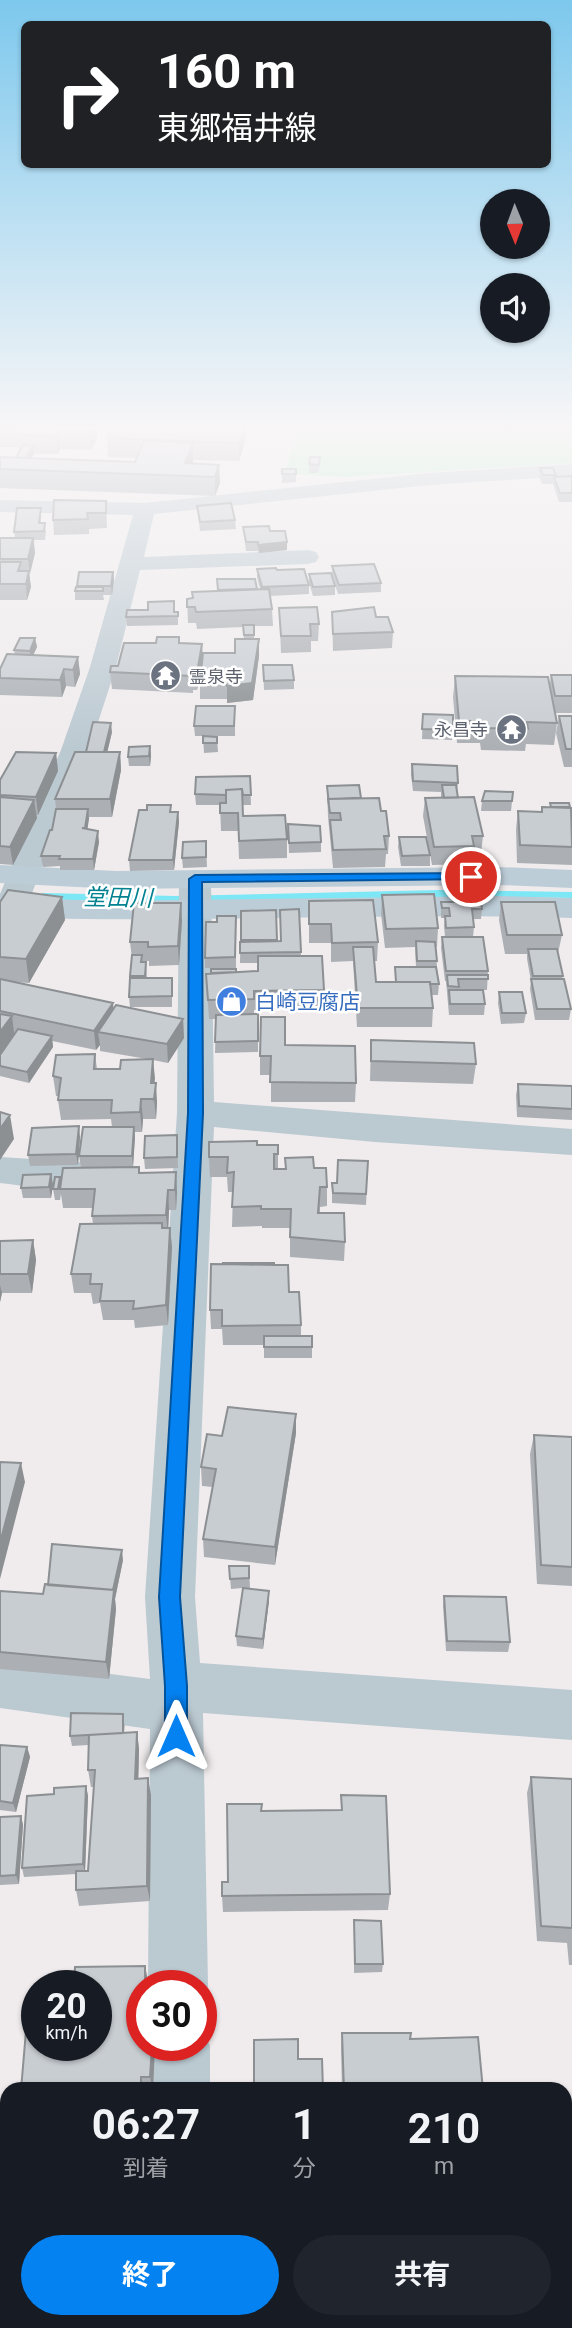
<!DOCTYPE html>
<html lang="ja">
<head>
<meta charset="utf-8">
<style>
  :root { --surface:#171b24; --page:#20242c; --text:#f1f3f6; --muted:#9ea1a6; --accent:#0582f1 }
  body { margin:0; font-family:Roboto,"Noto Sans JP",sans-serif; background:var(--page); color:var(--text); height:100vh; display:flex; flex-direction:column; font-size:26px; white-space:nowrap }
  * { box-sizing:border-box; margin:0 }
  p { font-size:23px; color:var(--muted) }
  .icon { flex:none; width:38px; height:38px; fill:none; stroke:currentColor; stroke-width:2; stroke-linecap:round; stroke-linejoin:round }
  .map { position:relative; flex:1; overflow:hidden }
  .drawer { position:absolute; left:0px; top:2082px; width:572px; height:247px; display:flex; flex-direction:column; background:var(--surface); border-radius:21px 21px 0 0; box-shadow:0 2px 5px #0004 }
  .drawer>* { flex:none }
  .guide { position:absolute; left:21px; top:21px; width:530px; height:147px; border-radius:10px; box-shadow:0 2px 5px #0004; background:#202124; color:#fff; overflow:hidden }
  .needle { width:46px; rotate:179deg }
  .buttons { position:absolute; left:480px; top:189px; display:grid; gap:14px }
  .buttons a { display:grid; place-items:center; width:70px; height:70px; border-radius:50%; background:var(--surface); box-shadow:0 2px 5px #0004; font-size:35px }
  .speed { position:absolute; left:21px; top:1970px; display:flex; gap:14px; font-size:35px; font-weight:700; text-align:center }
  .speed>* { display:grid; place-content:center; width:91px; height:91px; border-radius:50%; background:var(--surface); box-shadow:0 2px 5px #0004; line-height:1 }
  .speed small { font-size:18px; font-weight:400 }
  .speed .limit { border:10px solid #d22; background:#fff; color:#111 }
  .pin { position:absolute; display:grid; place-items:center; width:60px; height:60px; color:#fff; margin:-30px; border:4px solid #fff; border-radius:50%; box-shadow:0 2px 7px #0007 }
  .me { position:absolute; width:77px; margin:-38px; rotate:0deg; stroke-linejoin:round; filter:drop-shadow(0 0 5px #0008) }
  .turn { display:flex; align-items:center; gap:24px; height:147px; padding:0 21px; font-size:32px }
  .turn .icon { width:91px; height:91px; stroke-width:2.5 }
  .turn b { display:block; font-size:49px; line-height:60px }
  .eta { display:flex; justify-content:space-evenly; align-items:center; height:119px; text-align:center }
  .eta b { font-size:42px; font-weight:700; line-height:49px }
  .primary-button { display:flex; gap:14px; margin-top:auto; padding:14px 21px }
  .primary-button a { flex:1; height:80px; border-radius:42px; background:var(--accent); color:#fff; font-size:28px; font-weight:700; line-height:80px; text-align:center }
  .primary-button a+a { background:var(--page); color:var(--text) }
  .map>svg:first-child { display:block }
  .green { fill:#b5f3c7 }
  .lines { fill:none; stroke-linecap:round; stroke-linejoin:round }
  .stream { fill:#7de7f5; fill-rule:evenodd }
  .street { fill:#bbc9d1; fill-rule:evenodd }
  .secondary { fill:#bdcdd8; fill-rule:evenodd }
  .wall { fill:#acb0b5 }
  .shaded-wall { fill:#8c9093 }
  .building { fill:#c8cdd2; stroke:#8c9093; stroke-width:2 }
  .route { fill:#0582f1; stroke:#03549d; stroke-width:2 }
  .labels { text-anchor:middle; dominant-baseline:central; stroke-width:5; stroke-linejoin:round; paint-order:stroke }
  .far-worship-label { font-size:18px; fill:#5b616d; stroke:#fff; text-anchor:start }
  .shop-label { font-size:21px; fill:#366cbe; stroke:#fff; text-anchor:start }
  .water-label { font-size:23px; font-style:italic; fill:#038292; stroke:#fff }
</style>
</head>
<body>
<div class="map">
<svg width="572" height="2328" viewBox="0 0 572 2328">
  <rect width="100%" height="100%" fill="#f0eced"/>
  <path class="green" d="M300 424H572V463L345 477 284 474Z"/>
  <g class="lines">
    <path class="stream" d="M440 890 572 892V898C396 894 219 907 43 899L37 896 43 893 175 896Z"/>
    <path class="street" d="M572 464V476L429 485 154 514 144 557 308 550 316 552 319 557 316 562 308 564 140 570 116 667 89 750 26 908 21 915 10 918 0 915V894L61 750 90 667 133 515 0 512V500L145 503 429 473Z
      M195 870 206 872 211 879 214 1102 572 1129V1155L375 1142 214 1127 195 1597 200 1663 572 1690V1740L203 1713 208 1986 201 2002V1986H148L150 1729 0 1708V1660L150 1679 145 1597 177 1113 179 879 184 872Z
      M0 1157 113 1164 127 1168 132 1178 127 1188C87 1199 40 1187 0 1183Z
      M201 2025 210 2046V2090H148V2046H201Z
      M147 2322H215V2328H147Z"/>
    <path class="secondary" d="M0 865 116 871 499 867 572 870V888L499 885 116 889 0 883Z
      M498 896 572 898V918C381 912 191 924 0 917V897L101 901Z"/>
  </g>
  <path class="wall" d="M0 424H96L97 438 91 450 60 449 58 454H33L31 458 135 462 136 458 108 457 107 438H246L239 461 193 460V464L219 465 220 483 215 496 0 488V457L16 458 19 453 18 447H0Z
    M309 464 320 465 318 473H309Z
    M540 468 556 475V477L572 476V502H559L553 484H542L539 476Z
    M282 469H296V482L282 483Z
    M106 501 107 528 89 529V534L54 535 53 520Z
    M197 506 235 520 236 529 200 531Z
    M41 508V523L46 531 45 540H34L35 553 29 574 31 587 27 600H0V538H15L14 532Z
    M243 527 270 531 287 550 259 553 258 551H246L244 536Z
    M332 566 381 583V592L338 594 332 575Z
    M257 569 277 570 309 585V594L270 596 272 609 273 626H254V639L259 656 253 700 227 703V699H200V682L201 669 197 690H193V693L112 689 110 672 156 643 179 637 180 643 203 658 235 653 244 639 243 627 197 629 196 623H188L187 599 260 589 257 578Z
    M113 572 114 580 112 595H103L104 600H75V591L77 586Z
    M309 574 335 586V595L313 596 309 583Z
    M279 608 319 624 318 641H311V652L281 653Z
    M178 612V625L127 626 126 617Z
    M332 612 376 617 393 632 392 648 333 651Z
    M35 638 37 647 33 655 78 657 80 674 75 687 66 686 62 697 0 695V669L15 655 14 650Z
    M263 665 294 680V689L264 690Z
    M551 675H572V713H555L557 723 554 745 526 744 525 751 481 750 480 743H457L453 697 455 676 550 684Z
    M235 706V736H209L217 737 218 752 204 753 203 736H195L194 726Z
    M423 714 453 730 452 740 422 739Z
    M559 716H572V767H564L556 733Z
    M112 732 107 752H120L121 770 112 817H89L87 829 99 842 94 870H60V866L43 867 41 856 52 830 56 809 55 799 86 752Z
    M150 746 151 756 150 766H129L128 757Z
    M56 753 58 771 38 815H36L37 818 13 865 0 864V780Z
    M412 764 458 783 457 791 458 798 483 836 481 854H474L473 864 432 865 423 816 425 798H441V792L413 791 411 774Z
    M250 776 251 805H243V816L287 839V858L239 859 238 831H221L220 805H196L195 794Z
    M327 786 361 798 381 811 389 836 388 854H386L385 867 333 868 328 817Z
    M513 792 511 811H481L482 801Z
    M550 803 572 813V865L517 863 516 829 518 811 541 812 542 807H550Z
    M171 805V812H178L179 822 174 870 130 871 129 860 147 810Z
    M288 824 321 842V852L289 853Z
    M399 837 430 855V866H401L398 847Z
    M206 841 207 867 183 868 182 858Z
    M382 895 438 928 437 947H436L437 968 439 984 438 995H431L433 1008 432 1027H357L353 961 331 962V943H309V901L378 942 377 961H374L376 982H395V967H416L415 947 385 948 381 914Z
    M62 897 65 920 29 983 13 982 114 1008 183 1019 184 1038 168 1063 153 1060 154 1083 157 1102 156 1119H143L142 1132H135L133 1167H81L79 1156 112 1127 111 1119 61 1120 58 1100V1096H56L53 1076 95 1054 97 1069H120L147 1059 100 1051V1045L96 1050 52 1041 53 1047 29 1083 0 1076V902Z
    M441 902 482 909 481 919H473L474 927 473 937 488 971 487 990H459L485 1004 484 1015H449L446 981H445L441 948 442 937H445L444 926 445 918H441Z
    M501 902 562 935 558 953 563 976 562 979 571 1009 569 1020H535L530 989 531 981 527 959V954H505L499 920Z
    M181 903 182 921 179 965 149 966V961H142V962H146L147 978H172V1007H130L129 997 132 959 130 942Z
    M299 909 301 956 324 990V1009L254 1010V1014H258V1052L215 1053 216 1019H209L206 974 258 971V963H240L241 911 276 910 277 941H281Z
    M236 916V968H205V958L217 922Z
    M499 992 526 1013 524 1023 501 1024 498 1003Z
    M371 1040 476 1064 473 1084 370 1081Z
    M285 1045 356 1083 355 1102H271V1075H260V1056Z
    M518 1084 572 1086V1120L517 1117 516 1095Z
    M177 1135 178 1168 145 1169 144 1158Z
    M80 1137 78 1165 30 1166 28 1155Z
    M257 1145H278V1169L314 1168 327 1187V1206L320 1207V1213L345 1242 344 1261 290 1257V1228H262V1226L232 1227 233 1192H228L227 1177H210L209 1157Z
    M368 1161 366 1205 332 1203V1183H337Z
    M139 1167 140 1173 177 1192 176 1210H169L168 1228H170L172 1247 168 1325 135 1328 134 1320H103L100 1303 93 1304 91 1293H74L71 1274 93 1224 92 1216 93 1208H63L61 1194 60 1200H55L53 1189 60 1177 61 1183Z
    M51 1174 53 1185 51 1198H23L21 1188Z
    M33 1240 36 1260 32 1293H2L0 1302V1241Z
    M289 1292 301 1325V1336H312V1358H264V1345H223L222 1329H211L210 1310Z
    M296 1433 275 1565 204 1557 203 1539 213 1487 202 1486 201 1467 222 1436Z
    M534 1435 572 1437V1586L537 1584 530 1454Z
    M123 1560 115 1599 116 1609 109 1679 0 1669V1591L43 1594 48 1585Z
    M229 1566H249L250 1588H243L269 1591V1601L263 1649 237 1646 236 1636 243 1588 231 1589Z
    M444 1596 510 1642 508 1652 446 1651 443 1606Z
    M125 1724 124 1733 137 1732 139 1749 138 1779 151 1795 150 1901 79 1906 76 1890V1874L24 1877 22 1868 54 1794 86 1786 88 1796 85 1871H88L94 1787H91L88 1770V1745L72 1746 70 1736Z
    M0 1745 27 1747 30 1757 16 1812 0 1810Z
    M531 1777 572 1779V1965H569L567 1943 537 1941 527 1793Z
    M341 1795 390 1894 388 1910 223 1912 222 1896 262 1804V1811L341 1810Z
    M21 1816 23 1825 19 1884 0 1885V1817Z
    M354 1920 383 1964 382 1972 354 1973Z
    M148 1980 142 2046H154L153 2090H21L37 2046Z
    M342 2033 410 2039 483 2090H342L341 2047Z"/>
  <path class="shaded-wall" d="M93 424H96L97 438 91 450 89 432Z
    M245 424H246V438L239 461V443Z
    M58 431 60 449 58 454 56 436Z
    M193 443V461L188 476 185 463Z
    M33 446 34 454 25 470 21 468Z
    M219 465 220 483 215 496V477Z
    M33 538 35 553 30 574 28 559Z
    M287 542V550L259 553 258 545Z
    M29 571 31 587 27 600 26 584Z
    M113 572 114 580 112 595 111 586Z
    M35 638 37 647 31 660 30 651Z
    M259 639V656L253 700 227 703V686Z
    M202 644 203 660 197 690V673Z
    M78 657 80 674 75 687 73 670Z
    M64 669 66 686 62 697 60 680Z
    M111 723 112 732 104 766 103 756Z
    M150 746 151 756 150 766 149 756Z
    M120 752 121 770 112 817 110 799Z
    M56 753 58 771 38 815 36 797Z
    M34 800 37 818 13 865 10 847Z
    M88 809 89 819 86 839 85 828Z
    M178 812 179 822 174 870 173 860Z
    M98 831 99 842 94 870 93 859Z
    M62 897 65 920 29 983 26 959Z
    M181 903 182 921 179 965 178 946Z
    M113 1003 115 1022 98 1032 100 1045 96 1050 94 1031Z
    M12 1016 15 1040 0 1062V1032Z
    M183 1019 184 1038 168 1063 167 1044Z
    M52 1036 53 1047 29 1083 27 1072Z
    M153 1059 155 1078 153 1103 151 1083Z
    M156 1083 157 1102 156 1119 154 1099Z
    M141 1099 143 1119 142 1132 140 1112Z
    M10 1115 14 1139 0 1160V1129Z
    M79 1126 80 1137 78 1165 76 1154Z
    M134 1127 135 1138 133 1167 132 1156Z
    M176 1172 177 1192 176 1210 175 1190Z
    M51 1174 53 1185 51 1198 49 1187Z
    M168 1190 169 1210 168 1235 166 1215Z
    M170 1228 172 1247 168 1325 166 1305Z
    M33 1240 36 1260 32 1293 28 1274Z
    M0 1285 2 1293 0 1302Z
    M296 1414V1433L275 1565V1547Z
    M21 1463 25 1482 0 1579V1543Z
    M122 1550 123 1560 115 1599 116 1609 109 1679 106 1662 113 1592Z
    M269 1591V1601L263 1649V1639Z
    M137 1732 139 1749 138 1796 135 1779Z
    M27 1747 30 1757 16 1812 13 1803Z
    M148 1778 151 1795 150 1901 147 1886Z
    M86 1786 88 1796 85 1873 83 1864Z
    M21 1816 23 1825 19 1884 16 1875Z
    M145 1966 148 1980V1986H145Z
    M152 2046H154L155 2048 153 2090 150 2077Z"/>
  <path class="building" d="M0 424H93L89 432 58 431 56 436 17 435 20 429H0Z
    M114 424H245L239 443 107 438Z
    M144 441 193 443 185 463 219 465 215 477 0 469V457L135 462Z
    M23 445 33 446 26 458H16Z
    M310 457H320L319 465 309 464Z
    M540 468H553L556 475H543Z
    M282 469H296V474H282Z
    M572 476V493H560L554 477Z
    M54 500 106 501V513H87L88 519 53 520Z
    M231 503 235 520 200 522 197 506Z
    M17 508H41L39 523H45L44 531 14 532Z
    M269 526 270 531H285L287 542 258 545V542H246L243 527Z
    M0 538H33L28 559H0Z
    M0 562H21L18 571H29L26 584H0Z
    M374 564 381 583 339 585 332 566Z
    M276 568 277 570 304 569 309 585 262 587 257 569Z
    M79 572H113L111 586H77Z
    M331 573 335 586 313 587 309 574Z
    M217 579H255L257 589 218 590Z
    M76 587H103V591H75Z
    M269 589 272 609 196 612 195 607H187V599L193 598 192 592Z
    M174 601V612H178V616L126 617 127 610H148V602Z
    M317 607 319 624H310L311 636H281L279 608Z
    M374 607 376 617H388L393 632 333 634 332 612Z
    M243 625H254V635H244Z
    M157 637H179V643L202 644 197 673H192V676L110 672 111 666H118L124 643H156Z
    M20 638H35L30 651 14 650Z
    M235 639H259L252 683 227 686 226 682H200L203 653H235Z
    M7 654 78 657 73 670 64 669 60 680 0 678V669Z
    M263 665H292L294 680 264 681Z
    M551 675H572V696H555Z
    M455 676 548 677 557 723 527 722 528 729 484 728 482 721H459Z
    M196 706H235L234 726H194Z
    M423 714 453 715V730L422 729Z
    M559 716H572V749H566Z
    M93 722 111 723 104 752H86Z
    M203 736 217 737V743H203Z
    M150 746 149 756 128 757 129 747Z
    M16 752 56 753 36 797 0 795V780Z
    M75 752H120L110 799H55Z
    M412 764 457 766 458 783 413 781Z
    M250 776 251 795H243L242 789 226 790V795L195 794 196 777Z
    M359 785 361 798 328 799 329 805 327 786Z
    M442 785H456L458 798H444Z
    M242 789 243 816 285 815 287 839 239 841 238 813H220V803H226V790Z
    M485 791 513 792 512 801H482Z
    M0 797 34 800 10 847 0 846Z
    M474 797 483 836H472L474 846 434 847 425 798Z
    M379 798 381 811H386L389 836H384L386 849 333 850 330 820H341L340 813H330L328 799Z
    M550 803H569L570 807H551Z
    M147 805H171L170 812H178L173 860H129L139 810H147Z
    M542 807 571 808 572 847 520 845 518 811 542 812Z
    M56 809H88L85 828H82L98 831 93 859H59L60 856H41L50 830H52Z
    M288 824 320 826 321 842 289 843Z
    M399 837H426L430 855 402 856Z
    M206 841V857L182 858 183 842Z
    M8 890 62 897 26 959 0 957V902Z
    M434 894 438 928 386 929 382 895Z
    M373 900 378 942 332 943 331 924H309V901Z
    M441 902H481L482 909H472L474 927 446 928 445 916H450L449 908H442Z
    M501 902H555L562 935H507Z
    M134 903H181L178 946 148 947V942H130Z
    M299 909 301 952 240 953V942L281 941 280 910Z
    M276 910 277 940H241V911Z
    M217 916H236L235 957 205 958 206 922H217Z
    M442 937H483L488 971H446Z
    M416 941 435 942 437 961H417Z
    M353 947H373L376 982H430L433 1008H358Z
    M528 949H557L563 976H533Z
    M132 955H142L141 962H146L145 976H130Z
    M258 956H322L324 990 254 991V999L208 1000 206 974 258 971Z
    M395 967H436L439 984H430V982H396Z
    M211 969H236V972L211 973Z
    M447 975H488V979H458L459 987 448 986Z
    M130 978H172V996L129 997Z
    M0 979 113 1003 94 1031 0 1011Z
    M531 979H564L571 1009H537Z
    M449 990H483L485 1004H450Z
    M499 992H522L526 1013H502Z
    M116 1005 183 1019 167 1044 98 1032Z
    M0 1014 12 1016 0 1032Z
    M258 1014V1041L215 1042 216 1015Z
    M261 1017H285V1045L355 1046 356 1083 270 1082 271 1056H260Z
    M18 1029 52 1036 27 1072 0 1066V1055Z
    M371 1040 474 1043 476 1064 371 1061Z
    M95 1054 94 1069H120L121 1060 153 1059 151 1083H156L154 1099H141L140 1112 111 1113 112 1100H58L61 1078 53 1076 56 1055Z
    M518 1084 572 1086V1109L519 1106Z
    M0 1112 10 1115 0 1129Z
    M79 1126 76 1154 28 1155 32 1128Z
    M83 1127H134L132 1156H79Z
    M177 1135V1157L144 1158 145 1136Z
    M257 1141V1145H278V1154H274V1169H286L285 1158 313 1157 314 1168H326L327 1187H320L318 1213H344L345 1242 290 1237 291 1209H261V1206L232 1207 234 1172 227 1173 228 1157H209V1142Z
    M338 1160 368 1161 366 1194 333 1193 332 1183H337Z
    M139 1167V1173L176 1172 175 1190H168L166 1215 92 1216 95 1189H60L63 1168Z
    M51 1174 49 1187 21 1188 23 1175Z
    M55 1177H60L58 1189H53Z
    M162 1223V1228H170L166 1305 133 1309 134 1301H100L102 1284H90L91 1274H71L80 1224Z
    M33 1240 28 1274H0V1241Z
    M223 1263H274V1265L223 1264Z
    M211 1264 288 1265 289 1292H299L301 1325 222 1326V1310H210Z
    M264 1336H312V1347H264Z
    M228 1407 296 1414 275 1547 203 1539 216 1469 201 1467 207 1434 222 1436Z
    M534 1435 572 1437V1567L541 1565Z
    M0 1462 21 1463 0 1543Z
    M52 1544 122 1550 113 1590 48 1585Z
    M229 1566H249V1578L230 1579Z
    M45 1584 114 1590 106 1662 0 1652V1591L43 1594Z
    M243 1588 269 1591 263 1639 236 1636Z
    M444 1596 506 1597 510 1642 447 1641Z
    M71 1713 123 1714V1733L70 1736Z
    M137 1732 135 1779 148 1778 147 1886 76 1890V1871H88L95 1770H88L89 1735Z
    M0 1745 27 1747 13 1803 0 1801Z
    M531 1777 572 1779V1928L541 1926Z
    M86 1786 83 1864 22 1868 27 1796 54 1794V1788Z
    M341 1795 386 1796 390 1894 222 1896V1882H228L227 1804H262L261 1811 342 1810Z
    M21 1816 16 1875 0 1876V1817Z
    M354 1920 381 1921 383 1964H355Z
    M145 1966V1986H142V2046H152L150 2077H141V2090H21L28 2007H37V2046H96V1986H74L75 1967Z
    M342 2033H411L410 2039 478 2037 483 2090H344Z
    M298 2039V2059H322L323 2090H254V2040Z
    M7 2231V2260H5Z"/>
  <linearGradient id="sky" x2="0" y2="1"><stop stop-color="#7dc8ed"/><stop offset="0.57" stop-color="#f8f6f7"/><stop offset="1" stop-color="#f8f6f7" stop-opacity="0"/></linearGradient>
  <rect width="572" height="750" fill="url(#sky)"/>
  <path class="route" d="M471 873 478 877 476 879 202 882 203 1113 180 1597 187 1686V1736L184 1744 176 1747 168 1744 165 1736V1686L159 1597 188 1113 189 879 195 875Z"/>
  <defs>
    <symbol id="temple-disc" viewBox="-11 -11 22 22"><circle r="9.5" fill="#6b7280" stroke="#fff"/><path d="M0-6L5-2H3V0L6.5 2.5H4V6H1.5V3h-3V6H-4V2.5H-6.5L-3 0V-2H-5Z" fill="#fff"/></symbol>
    <symbol id="shop-disc" viewBox="-11 -11 22 22"><circle r="9.5" fill="#3f7fe0" stroke="#fff"/><path d="M-5-2.5h2.3a2.7 3.5 0 0 1 5.4 0H5L5.5 6h-11ZM-1.5-2.5h3a1.5 2.3 0 0 0-3 0Z" fill="#fff"/></symbol>
  </defs>
  <g fill-rule="evenodd">
    <use href="#temple-disc" x="148" y="658" width="35" height="35"/>
    <use href="#temple-disc" x="494" y="712" width="35" height="35"/>
    <use href="#shop-disc" x="214" y="984" width="35" height="35"/>
  </g>
  <g class="labels">
    <g class="far-worship-label">
      <text x="189" y="676">霊泉寺</text>
      <text x="488" y="729" text-anchor="end">永昌寺</text>
    </g>
    <g class="shop-label">
      <text x="255" y="1002">白崎豆腐店</text>
    </g>
    <g class="water-label">
      <text transform="translate(118 898) rotate(1)">堂田川</text>
    </g>
  </g>
</svg>
<div class="buttons">
<a><svg class="needle" viewBox="-14 -14 28 28"><path d="M0-13l5 13h-10z" fill="#e53935"/><path d="M0 13l5-13h-10z" fill="#9ea1a6"/></svg></a>
<a><svg class="icon" aria-label="sound" viewBox="0 0 24 24"><path d="M4 9h4l5-4v14l-5-4H4zM17 9q2 3 0 6"/></svg></a>
</div>
<div class="speed"><div>20<small>km/h</small></div><div class="limit">30</div></div>
<div class="pin" style="left:471px;top:877px;background:#d93025"><svg class="icon" aria-label="arrive" viewBox="0 0 24 24"><path d="M6 21V4h12l-3 4 3 4H6"/></svg></div>
<svg class="me" style="left:176px;top:1736px" viewBox="-20 -20 40 40"><path d="M0-17L14 15 0 8-14 15z" fill="#0582f1" stroke="#fff" stroke-width="4"/></svg>
<div class="guide">
<div class="turn"><svg class="icon" aria-label="right" viewBox="0 0 24 24"><path d="M7 20v-9h11M14 6l5 5-5 5"/></svg><div><b>160 m</b>東郷福井線</div></div>
</div>
<section class="drawer">
<div class="eta">
<div><b>06:27</b><p>到着</p></div>
<div><b>1</b><p>分</p></div>
<div><b>210</b><p>m</p></div>
</div>
<div class="primary-button"><a>終了</a><a>共有</a></div>
</section>
</div>
</body>
</html>
